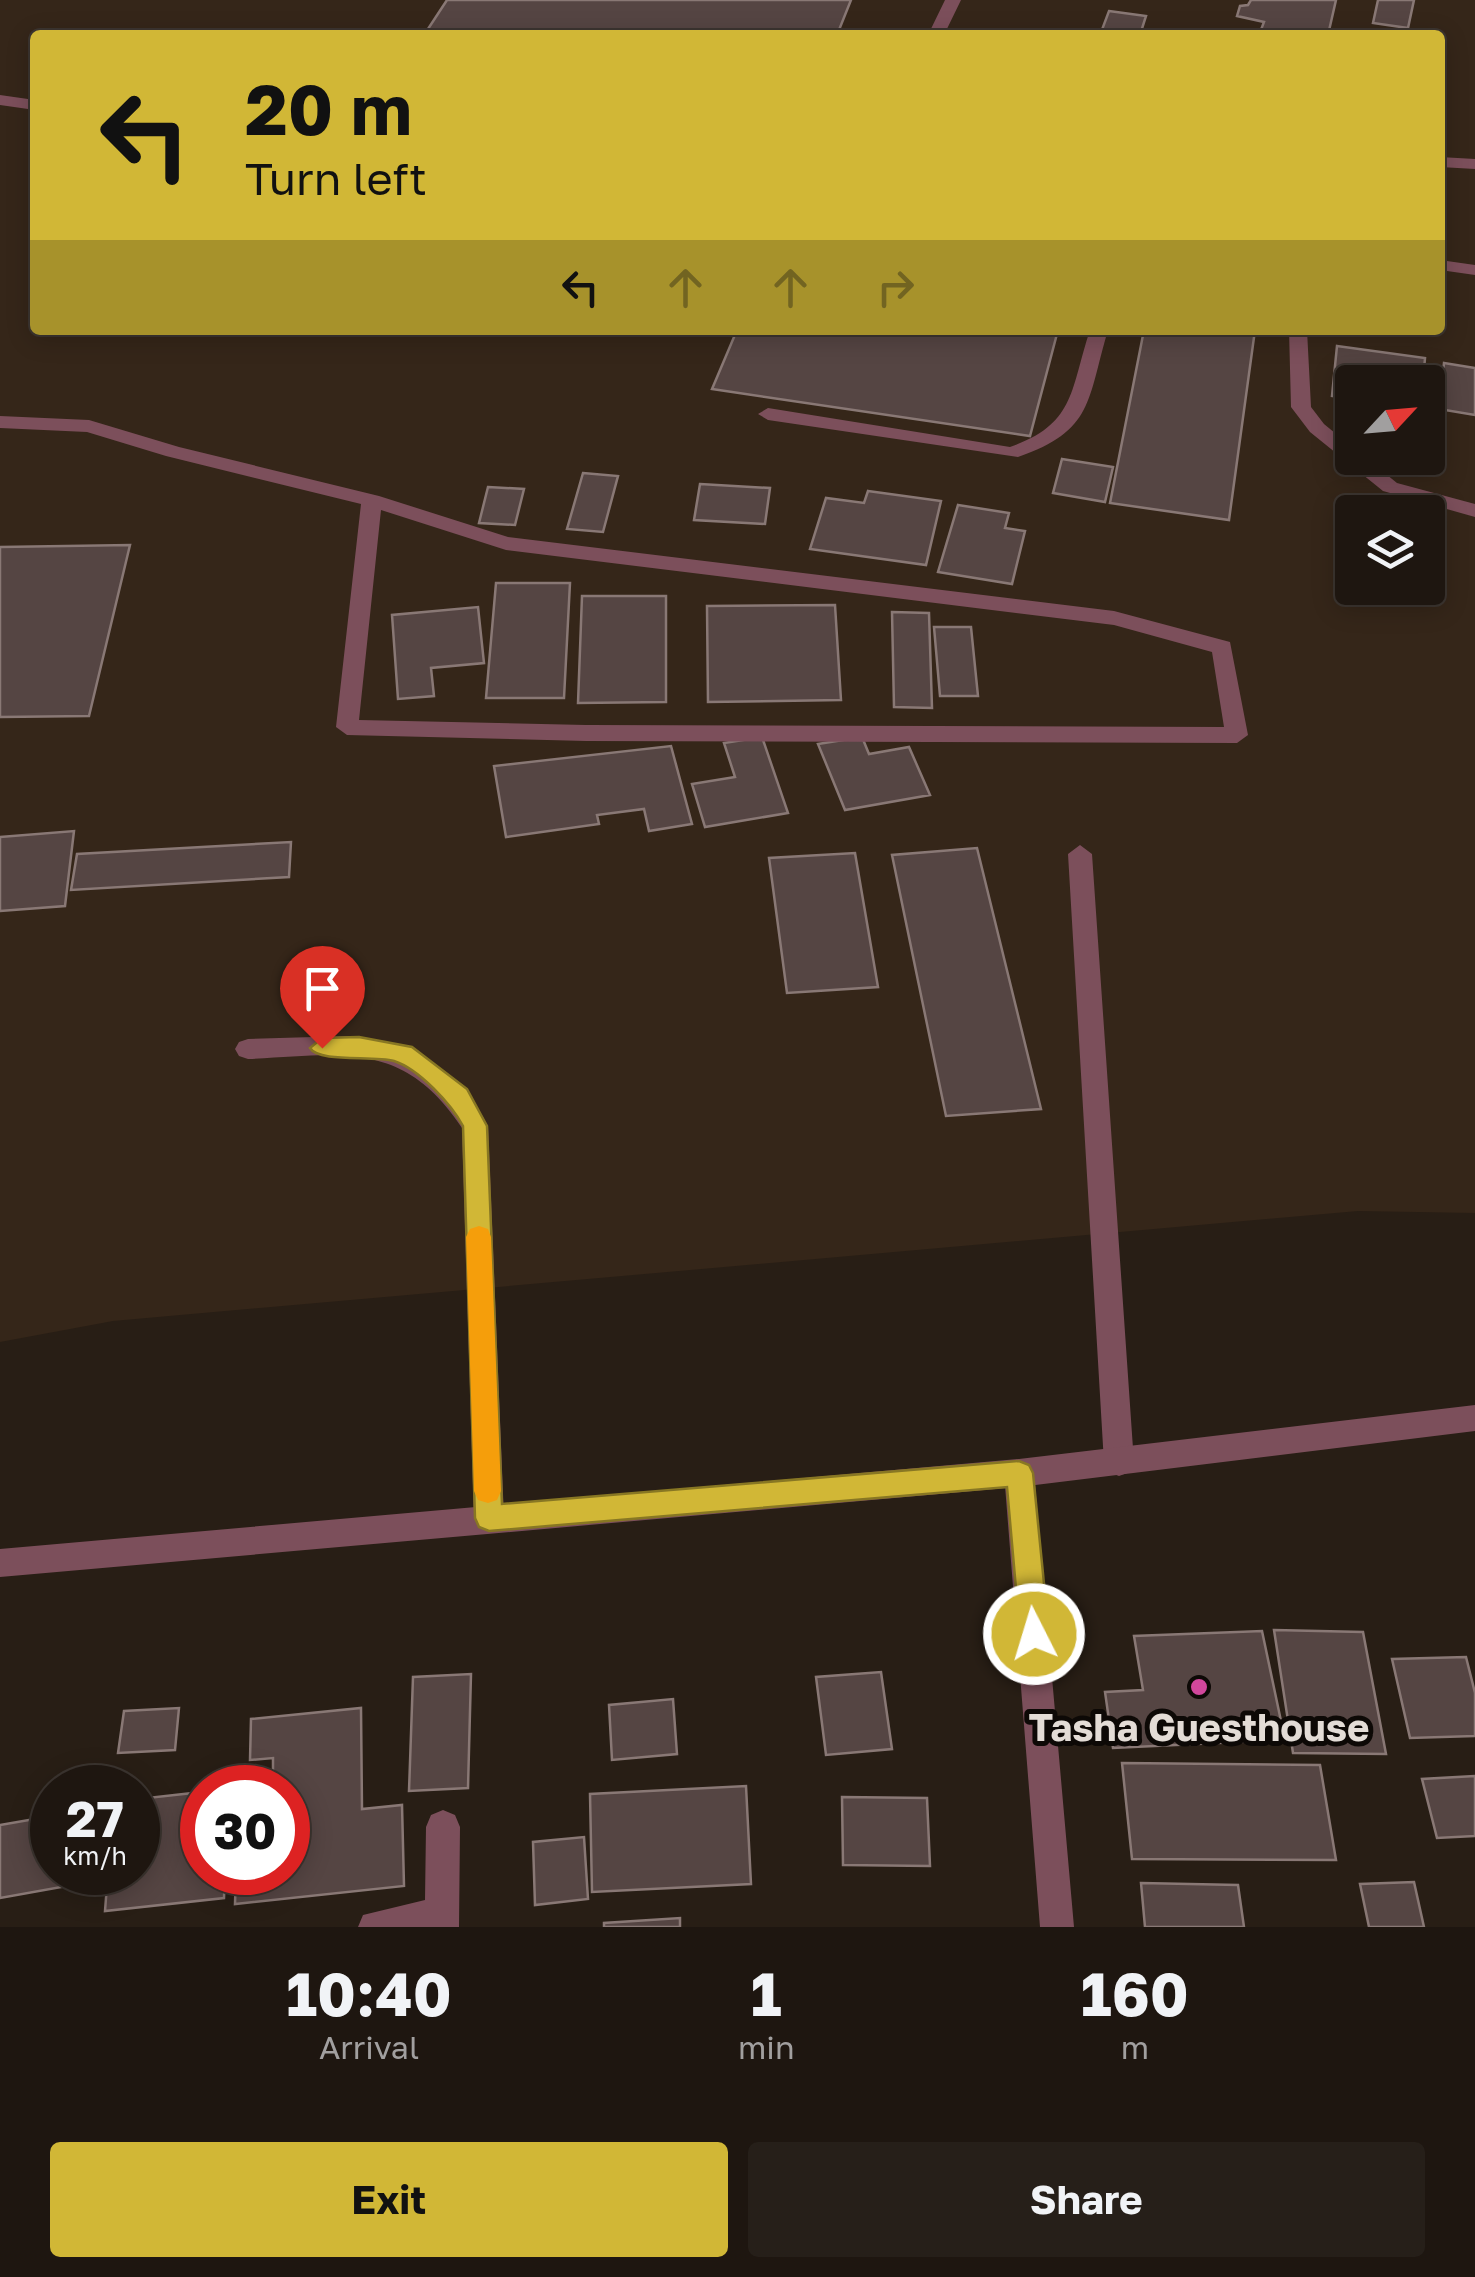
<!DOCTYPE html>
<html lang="en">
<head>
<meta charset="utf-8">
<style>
  :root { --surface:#1e1610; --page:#261f19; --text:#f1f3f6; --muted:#a19f9f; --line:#3c3530; --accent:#d1b736 }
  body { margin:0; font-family:"Golos Text",sans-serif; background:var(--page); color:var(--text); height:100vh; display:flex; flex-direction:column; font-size:38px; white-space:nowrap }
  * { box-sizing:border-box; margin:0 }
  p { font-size:32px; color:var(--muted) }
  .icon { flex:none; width:55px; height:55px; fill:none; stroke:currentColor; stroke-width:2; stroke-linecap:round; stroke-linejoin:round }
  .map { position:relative; height:1927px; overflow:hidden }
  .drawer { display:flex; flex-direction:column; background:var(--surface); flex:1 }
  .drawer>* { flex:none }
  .top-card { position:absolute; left:30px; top:30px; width:1415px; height:305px; border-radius:10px; box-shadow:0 5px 25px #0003,0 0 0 2px var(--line); background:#d1b736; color:#111; overflow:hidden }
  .needle { width:65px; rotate:64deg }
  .controls { position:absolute; left:1335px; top:365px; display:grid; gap:20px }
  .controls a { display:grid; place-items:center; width:110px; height:110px; border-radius:10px; background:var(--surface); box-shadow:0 5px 25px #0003,0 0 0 2px var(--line); font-size:50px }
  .speed { position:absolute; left:30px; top:1765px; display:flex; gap:20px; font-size:50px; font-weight:700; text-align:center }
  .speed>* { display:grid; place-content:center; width:130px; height:130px; border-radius:50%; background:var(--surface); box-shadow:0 5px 25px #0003,0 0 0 2px var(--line); line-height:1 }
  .speed small { font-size:25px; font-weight:400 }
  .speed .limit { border:15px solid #d22; background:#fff; color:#111 }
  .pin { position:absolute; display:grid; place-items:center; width:85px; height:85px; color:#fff; margin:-102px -42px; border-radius:50% 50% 50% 0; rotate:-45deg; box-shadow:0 0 10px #0007 }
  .pin .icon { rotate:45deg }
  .me { position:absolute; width:110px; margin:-55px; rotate:355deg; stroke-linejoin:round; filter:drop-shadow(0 0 8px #0008) }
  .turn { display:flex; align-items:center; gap:35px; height:210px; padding:0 50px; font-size:45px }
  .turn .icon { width:130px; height:130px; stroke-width:2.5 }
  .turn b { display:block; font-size:70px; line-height:85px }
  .lanes { display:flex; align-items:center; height:95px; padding:0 50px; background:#0003; justify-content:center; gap:50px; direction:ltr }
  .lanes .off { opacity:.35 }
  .eta { display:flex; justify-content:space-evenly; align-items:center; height:170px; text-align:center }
  .eta b { font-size:60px; font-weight:700; line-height:70px }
  .action { display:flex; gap:20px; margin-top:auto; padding:20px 50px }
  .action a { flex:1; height:115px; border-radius:10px; background:var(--accent); color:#111; font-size:40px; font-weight:700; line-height:115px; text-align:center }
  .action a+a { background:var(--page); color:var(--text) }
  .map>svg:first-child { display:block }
  .built { fill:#352619; fill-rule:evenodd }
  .building { fill:#554543; stroke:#897875; stroke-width:2.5 }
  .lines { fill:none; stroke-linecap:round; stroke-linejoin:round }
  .service { fill:#7c4f5b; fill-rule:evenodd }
  .minor { fill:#7c4f5b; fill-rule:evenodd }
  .tertiary { fill:#7c4f5b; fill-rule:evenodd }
  .route { fill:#d1b736; stroke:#887723; stroke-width:2.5 }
  .slow { fill:#f59e0b }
  .hotel-dot { fill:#d1479c; stroke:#0d0906; stroke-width:4 }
  .labels { text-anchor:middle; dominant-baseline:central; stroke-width:10; stroke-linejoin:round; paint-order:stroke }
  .near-poi-label { font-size:38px; font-weight:bold; fill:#e3dcd6; stroke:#0d0906 }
</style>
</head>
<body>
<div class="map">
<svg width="1475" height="1927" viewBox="0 0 1475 1927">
  <rect width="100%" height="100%" fill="#281e15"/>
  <path class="built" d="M0 0H1475V1213L1358 1211 113 1321 0 1342ZM35 35H1440V330H35ZM1352 382H1428V458H1352ZM1352 512H1428V588H1352Z"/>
  <path class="building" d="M447 0H851L837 35H424Z
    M1251 0H1336L1328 35H1259L1264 22 1237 16 1240 6 1248 5Z
    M1378 0H1414L1408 28 1373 23Z
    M1109 11 1146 16 1140 35H1100Z
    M737 330H1058L1030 436 712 389Z
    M1144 330H1255L1229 520 1110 503Z
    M1337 346 1425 358 1423 382H1352V399L1332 396Z
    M1444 363 1475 368V415L1439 409Z
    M1062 459 1113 467 1105 502 1053 493Z
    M583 473 618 476 603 532 567 529Z
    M700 484 770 488 765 524 694 520Z
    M488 487 524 489 515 525 479 523Z
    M868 491 941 501 926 565 810 549 826 498 864 503Z
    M958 505 1009 513 1005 528 1025 531 1012 584 938 572Z
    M130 545 89 716 0 717V547Z
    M496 583H570L564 698H486Z
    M582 596H666V702L578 703Z
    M835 605 841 700 708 702 707 606Z
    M478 607 484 663 431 668 434 696 398 699 392 615Z
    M892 612 929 613 932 708 894 707Z
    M934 627H971L978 696H940Z
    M762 737 788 813 705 827 692 784 735 777 724 743Z
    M862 737 869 754 909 747 930 795 845 810 818 744Z
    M671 746 692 824 649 831 644 809 597 815 599 824 506 837 494 766Z
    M74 831 65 906 0 911V837Z
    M291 842 289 877 71 890 77 854Z
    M977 848 1041 1109 946 1116 892 855Z
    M855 853 878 987 787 993 769 858Z
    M1274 1630 1363 1632 1386 1754 1293 1753Z
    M1262 1631 1285 1740 1113 1748 1105 1692 1143 1690 1134 1636Z
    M1466 1657 1475 1693V1736L1410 1738 1392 1659Z
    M881 1672 892 1749 826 1755 816 1677Z
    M471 1674 468 1788 409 1791 413 1677Z
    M673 1699 677 1754 612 1760 609 1705Z
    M179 1708 175 1750 118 1753 124 1711Z
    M361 1708 362 1809 402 1805 404 1886 235 1904 236 1872H288V1788H273V1758L250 1760 251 1719Z
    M1122 1763 1320 1765 1336 1860 1132 1859Z
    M1475 1776V1836L1437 1838 1422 1779Z
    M746 1786 751 1884 592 1892 590 1794Z
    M202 1792V1872H225L224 1898 105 1911 108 1872H138V1799Z
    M842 1797 927 1798 930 1866 843 1865Z
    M52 1816V1872H67V1886L0 1898V1825Z
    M584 1837 588 1899 535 1905 533 1842Z
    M1414 1882 1424 1927H1369L1360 1884Z
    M1141 1883 1238 1885 1244 1927H1145Z
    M680 1918V1927H604V1923Z"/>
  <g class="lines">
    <path class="service" d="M945 0H961L944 35H928Z
      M1440 157 1475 159V169L1440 167Z
      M1090 330H1108C1087 400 1094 431 1018 457L768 420 758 414 768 408 1010 447C1076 424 1070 390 1090 330Z
      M1289 330H1307L1311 407 1324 424 1352 447V458H1366L1397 483 1475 504V517L1383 491 1310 432 1291 407Z
      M0 416 89 420 179 447 379 496 508 537 1114 611 1230 642 1248 735 1237 743 586 741 347 735 336 727 361 504 166 456 87 432 0 428ZM381 510 506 550 1114 625 1212 652 1224 727 586 725 359 720Z
      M1080 845 1092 854 1134 1463 1130 1472 1119 1476 1108 1472 1104 1463 1068 854Z
      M348 1036C411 1043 458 1068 488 1126L504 1518 500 1528 489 1532 478 1528 474 1518 462 1128C403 1039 342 1055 248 1059L239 1056 235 1049 239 1042 248 1039Z"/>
    <path class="minor" d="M0 95 35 100V110L0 105Z
      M1440 260 1475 265V275L1440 270Z
      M1019 1459 1030 1463 1034 1473 1074 1927H1040L1004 1473 1008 1463Z
      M443 1810 455 1815 460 1827 459 1927H358L363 1915 425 1900 426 1827 431 1815Z"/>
    <path class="tertiary" d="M1475 1405V1431L1019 1487 0 1577V1549L1019 1459Z"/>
  </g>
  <path class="route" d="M359 1037 412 1047 467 1089 487 1126 502 1504 1019 1461 1029 1465 1033 1473 1049 1634 1044 1644 1034 1648 1024 1644 1020 1634 1007 1487 489 1531 479 1527 475 1518 463 1126C451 1104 419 1069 394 1061 373 1055 319 1063 310 1048L322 1038Z"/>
  <path class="slow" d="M479 1226 488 1229 491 1237 501 1491 497 1500 488 1503 478 1500 474 1491 466 1237 470 1229Z"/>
  <circle class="hotel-dot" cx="1199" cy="1687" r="10"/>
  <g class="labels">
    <g class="near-poi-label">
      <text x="1199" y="1726">Tasha Guesthouse</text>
    </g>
  </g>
</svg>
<div class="controls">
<a><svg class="needle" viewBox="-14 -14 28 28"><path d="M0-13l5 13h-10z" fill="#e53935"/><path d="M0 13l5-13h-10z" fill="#a19f9f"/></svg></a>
<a><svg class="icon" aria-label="layers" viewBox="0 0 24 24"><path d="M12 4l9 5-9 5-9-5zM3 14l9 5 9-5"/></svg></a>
</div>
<div class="speed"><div>27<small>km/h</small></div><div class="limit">30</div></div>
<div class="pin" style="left:322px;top:1048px;background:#d93025"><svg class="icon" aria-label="arrive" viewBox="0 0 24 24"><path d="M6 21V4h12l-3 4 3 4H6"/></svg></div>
<svg class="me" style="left:1034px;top:1634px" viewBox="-20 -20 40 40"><circle r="17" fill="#d1b736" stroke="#fff" stroke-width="3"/><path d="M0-11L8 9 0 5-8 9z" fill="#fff"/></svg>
<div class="top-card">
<div class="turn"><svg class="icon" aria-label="left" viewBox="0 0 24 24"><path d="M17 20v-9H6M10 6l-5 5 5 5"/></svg><div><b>20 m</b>Turn left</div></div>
<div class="lanes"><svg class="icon" aria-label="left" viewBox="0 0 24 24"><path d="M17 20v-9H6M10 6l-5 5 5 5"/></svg><svg class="icon off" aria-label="ahead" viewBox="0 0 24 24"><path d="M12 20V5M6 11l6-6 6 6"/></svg><svg class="icon off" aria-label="ahead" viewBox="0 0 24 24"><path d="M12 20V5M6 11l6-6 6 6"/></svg><svg class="icon off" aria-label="right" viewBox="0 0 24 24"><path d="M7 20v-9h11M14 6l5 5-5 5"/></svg></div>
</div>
</div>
<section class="drawer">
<div class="eta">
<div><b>10:40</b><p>Arrival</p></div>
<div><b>1</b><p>min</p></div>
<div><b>160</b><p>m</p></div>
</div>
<div class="action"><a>Exit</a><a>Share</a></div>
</section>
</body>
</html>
